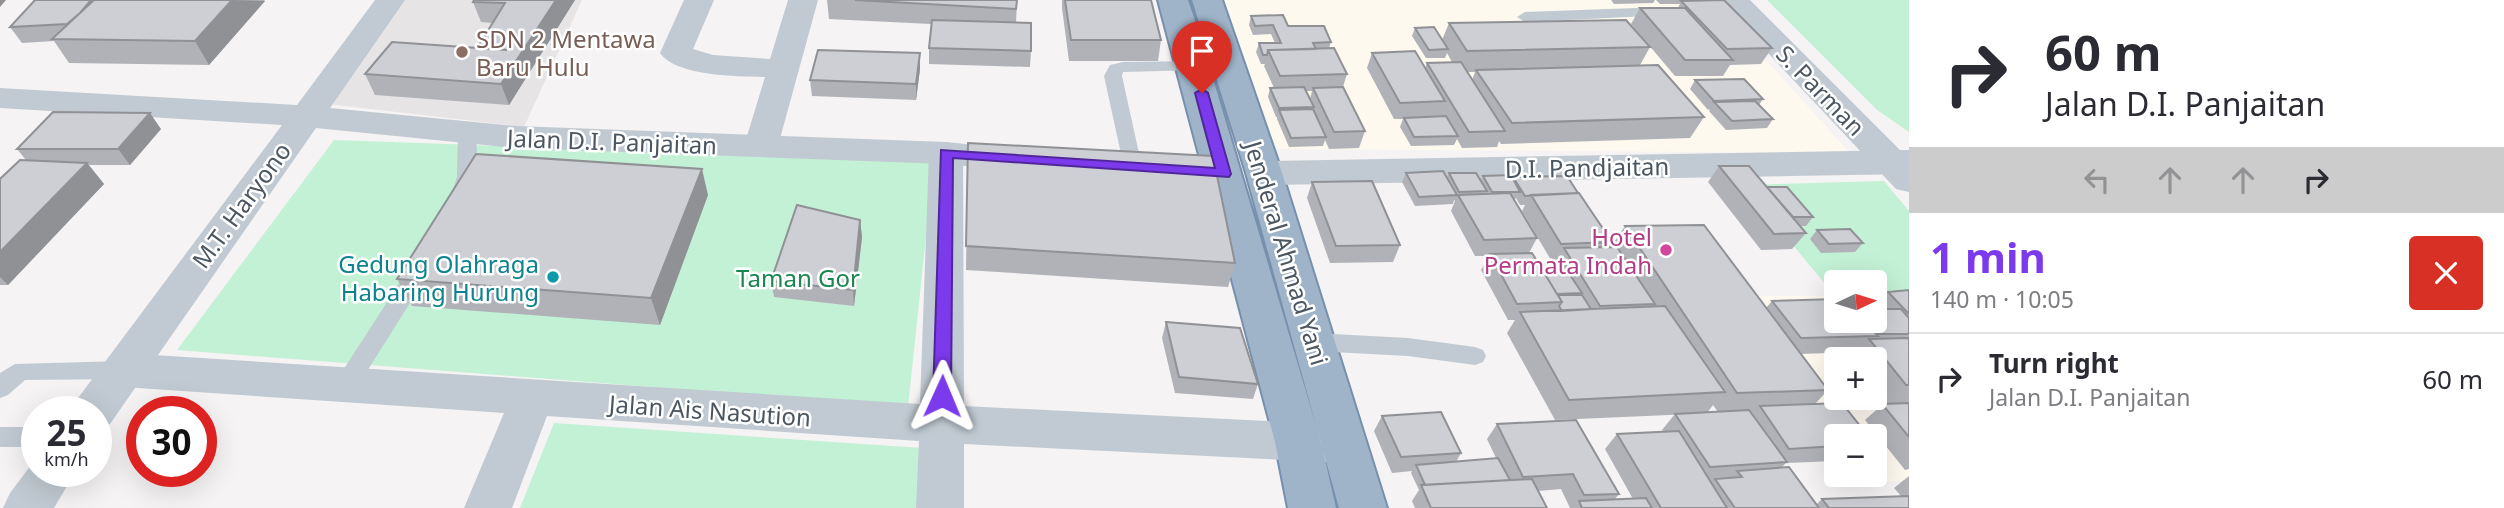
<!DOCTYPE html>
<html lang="en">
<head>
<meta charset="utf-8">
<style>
  :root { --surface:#fff; --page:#f2f2f3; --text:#2b2b33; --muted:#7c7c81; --line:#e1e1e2; --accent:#7c3aed }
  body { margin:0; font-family:"Noto Sans",sans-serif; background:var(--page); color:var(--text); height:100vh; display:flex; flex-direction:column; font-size:26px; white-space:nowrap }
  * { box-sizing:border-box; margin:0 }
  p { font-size:23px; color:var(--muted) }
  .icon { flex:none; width:38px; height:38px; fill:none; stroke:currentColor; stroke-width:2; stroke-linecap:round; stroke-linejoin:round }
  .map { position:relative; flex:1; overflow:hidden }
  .panel { display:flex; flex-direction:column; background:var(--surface); width:595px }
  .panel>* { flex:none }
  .guide { background:#fff; color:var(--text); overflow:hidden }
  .needle { width:46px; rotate:86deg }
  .controls { position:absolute; left:1824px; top:270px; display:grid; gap:14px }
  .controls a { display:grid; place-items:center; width:63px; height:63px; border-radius:7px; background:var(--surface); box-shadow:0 7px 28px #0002; font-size:35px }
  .speed { position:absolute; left:21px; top:396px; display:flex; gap:14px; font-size:35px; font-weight:700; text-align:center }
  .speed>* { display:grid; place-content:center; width:91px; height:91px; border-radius:50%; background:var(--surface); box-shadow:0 7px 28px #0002; line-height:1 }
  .speed small { font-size:18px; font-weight:400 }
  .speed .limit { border:10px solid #d22; background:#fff; color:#111 }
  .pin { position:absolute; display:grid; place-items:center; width:60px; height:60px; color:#fff; margin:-72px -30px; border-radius:50% 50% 50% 0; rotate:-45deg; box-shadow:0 0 7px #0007 }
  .pin .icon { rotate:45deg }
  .me { position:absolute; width:77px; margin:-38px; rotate:1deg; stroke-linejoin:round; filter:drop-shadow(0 0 5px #0008) }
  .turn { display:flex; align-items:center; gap:24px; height:147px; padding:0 21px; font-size:32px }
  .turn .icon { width:91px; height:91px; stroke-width:2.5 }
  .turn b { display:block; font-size:49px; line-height:60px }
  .lanes { display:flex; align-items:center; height:66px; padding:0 21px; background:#0003; justify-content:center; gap:35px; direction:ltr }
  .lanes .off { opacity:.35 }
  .round { display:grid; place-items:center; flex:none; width:74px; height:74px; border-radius:7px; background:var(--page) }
  .summary { display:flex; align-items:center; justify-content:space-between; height:119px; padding:0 21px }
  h1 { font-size:42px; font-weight:700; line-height:52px; color:var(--accent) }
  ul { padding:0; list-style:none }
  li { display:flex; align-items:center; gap:21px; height:91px; padding:0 21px; border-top:2px solid var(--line) }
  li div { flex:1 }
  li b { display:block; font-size:26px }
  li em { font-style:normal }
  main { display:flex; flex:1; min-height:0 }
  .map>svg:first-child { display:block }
  .commercial { fill:#fdf9ef; fill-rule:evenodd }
  .education { fill:#e6e4e5 }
  .green { fill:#c3f1d5 }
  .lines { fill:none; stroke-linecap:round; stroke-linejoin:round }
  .trunk-casing { stroke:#7690ad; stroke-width:4 }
  .service { fill:#c1cad2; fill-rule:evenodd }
  .minor { fill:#c1cad2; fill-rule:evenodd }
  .tertiary { fill:#c1cad2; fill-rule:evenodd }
  .trunk { fill:#9fb4c9; fill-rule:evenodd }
  .wall { fill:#b0b2b7; fill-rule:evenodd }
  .shaded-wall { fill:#909195 }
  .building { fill:#cdcfd5; stroke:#909195; stroke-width:2 }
  .route { fill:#7c3aed; stroke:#51269a; stroke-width:2 }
  .education-dot { fill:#8d6e63; stroke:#fff; stroke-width:2.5 }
  .hotel-dot { fill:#d1479c; stroke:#fff; stroke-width:2.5 }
  .culture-dot { fill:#0f9aa8; stroke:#fff; stroke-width:2.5 }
  .labels { text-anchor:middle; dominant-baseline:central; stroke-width:5; stroke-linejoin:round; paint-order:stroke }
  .education-label { font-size:24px; fill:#785e54; stroke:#fff; text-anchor:start }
  .street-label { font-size:24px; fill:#4a5661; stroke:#fff }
  .hotel-label { font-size:24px; fill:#b23c85; stroke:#fff; text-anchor:end }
  .culture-label { font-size:24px; fill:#0d838f; stroke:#fff; text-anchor:end }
  .park-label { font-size:24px; fill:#17864f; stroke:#fff }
</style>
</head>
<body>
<main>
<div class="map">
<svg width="1909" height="508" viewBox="0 0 1909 508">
  <rect width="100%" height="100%" fill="#f5f3f3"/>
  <path class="commercial" d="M1218 0H1712L1850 153 1263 149Z
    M1909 295V481L1879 482 1874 474V436H1844L1737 296H1836V320H1874V296ZM1836 359H1874V397H1836Z"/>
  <path class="education" d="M405 0H582L524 127 328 104Z"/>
  <path class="green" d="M1767 0H1909V132L1877 110Z
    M334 140 934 161 908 407 177 350Z
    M1884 181 1909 211V292H1874V282H1836V291H1831L1743 185Z
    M554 423 922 448 918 508H520Z"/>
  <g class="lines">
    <defs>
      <path id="trunk" d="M1158 0H1188L1200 35 1321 442 1336 508H1288L1275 442Z
        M1192 0H1222L1282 173 1387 508H1339L1246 173Z"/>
    </defs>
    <use href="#trunk" class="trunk-casing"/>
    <path class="service" d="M1664 7 1672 12 1670 15 1525 22 1517 17 1525 12Z
      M1194 61 1203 66 1200 70 1123 72 1122 76 1142 167 1139 172H1125L1104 76 1110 65 1123 62Z
      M467 128 476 134C477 155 480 180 469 199H455L452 194 457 176 458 134Z
      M419 263 427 265 430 271 354 392 346 394 338 392 334 385 338 378 411 265Z
      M1314 333 1408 338 1475 347 1483 350 1486 356 1483 362 1475 365 1408 356 1314 351 1306 348 1303 342 1306 336Z
      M123 361 131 363 135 370 131 377 123 379 25 380 8 395 0 398V373L15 364Z
      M0 427H37V447H0Z"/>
    <path class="minor" d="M684 0H714L693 49 713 55 770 59 788 0H818L778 146 773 154 761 157 749 154 744 146 765 77C738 76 677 77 660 53Z
      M1718 0H1750L1909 159V192L1896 189Z
      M946 142 958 145 963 153 964 406 1328 424 1344 430 1351 443 1344 456 1328 462 964 444V508H916L919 441 547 416 512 508H464L504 413 123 387 108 382 102 370 108 358 123 353 920 404 929 153 934 145Z"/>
    <path class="tertiary" d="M375 0H405L330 108 516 126 946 142 1031 151 1037 159 1031 167 1019 171 946 164 516 148 316 128 110 424 96 428V411H72L78 398 282 125 0 108V88L297 105Z
      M1909 150V174L1264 185 1251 181 1246 173 1251 165 1264 161Z
      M37 457V471H76L54 508H3L10 493Z"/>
    <use href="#trunk" class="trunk"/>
  </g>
  <path class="wall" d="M35 0H264L265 1 209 65 69 63 54 41 22 43 10 27Z
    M575 0 509 105 375 95 365 74 480 48 479 45 493 23 481 22 473 2Z
    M827 0H1017L1016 23 1031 51 1030 67 929 64V48L931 24 829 19Z
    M1062 0H1151L1161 40 1158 61H1069L1062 8Z
    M1611 0H1655L1653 3 1614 4Z
    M1656 0H1705V1L1772 48 1761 64 1730 65 1723 76H1675L1631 24 1640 8H1678L1680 4H1660Z
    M1251 16 1288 26 1331 42 1329 48 1347 74 1343 87 1365 131 1359 148 1329 149 1325 140 1323 146 1289 147 1277 119V117H1276L1268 97 1270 88H1274L1264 66 1265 64H1261L1256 52 1259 43H1275L1271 34 1253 35 1249 25ZM1306 91H1312L1310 99Z
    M1449 23 1650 47 1640 65 1704 117 1690 138 1501 144 1499 141 1497 147 1462 148 1457 139 1454 145 1411 146 1400 127 1403 119H1394L1367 68 1372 53 1425 68 1427 63 1452 62 1447 53 1445 58H1426L1412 36 1415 28 1442 40ZM1467 72H1475L1472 80Z
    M920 53V69L916 100 812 96 810 80Z
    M1695 80 1763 99 1759 105 1773 119 1767 128 1726 130 1709 111 1710 109 1708 110 1690 89Z
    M161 129 130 165H89L104 184 8 285H0V179L26 160 17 149Z
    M968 143 1235 263 1228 287 966 270Z
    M1719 166 1767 187 1813 217 1806 226H1800L1806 233 1792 249 1761 250 1708 182Z
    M1406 173 1447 178 1449 173 1481 180 1483 176 1513 178V177L1578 193 1612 242 1610 247H1611L1625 226 1766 308 1772 301 1836 320 1887 309 1880 301 1888 292 1909 290V469L1905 470 1865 420 1883 404 1874 392V359H1850L1856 352 1801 354 1828 390 1815 404 1836 436V461L1786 463 1782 467 1817 504 1822 499 1901 496 1894 488 1909 476V508H1570L1561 489 1538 491 1547 508H1415L1412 501 1419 490 1411 473 1412 471 1392 473 1374 431 1382 416 1461 453 1456 462 1496 458 1487 439 1497 424 1619 494 1614 500 1633 499 1605 449 1617 434 1663 432 1662 430 1675 414H1691L1555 420 1507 333 1515 320H1508L1481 270 1489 256H1475L1451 211 1455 201 1454 200 1453 204 1415 206 1402 182ZM1516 198 1520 205H1525L1522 211 1551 260H1557L1556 263 1539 264 1529 253 1537 238 1514 201ZM1713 405 1718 412 1707 413Z
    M1312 182 1400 245 1393 262 1330 263 1307 198Z
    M708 195 660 325 412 306 397 279Z
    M860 220 862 237 854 306 774 297 771 281Z
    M1817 230 1863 243 1855 252 1821 253 1810 239Z
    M1166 322 1258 384 1253 399 1175 393 1162 338Z"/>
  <path class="shaded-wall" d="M0 0H6L0 7Z
    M232 0 265 1 209 65 195 41Z
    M556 0H575L509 105 501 84Z
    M920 53V69L916 100V84Z
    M150 113 161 129 130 165 118 149Z
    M87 163 104 184 8 285 0 277V252Z
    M702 169 708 195 660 325 651 298Z
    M860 220 862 237 854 306 853 290Z"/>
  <path class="building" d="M35 0H91L80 13 67 24 10 27Z
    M94 0H232L195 41 52 39Z
    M474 0H556L501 84 365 74 392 42 507 50 479 45 505 3 473 2Z
    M855 0H1017L1016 9Z
    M1065 0H1151L1161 40H1071Z
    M1724 0 1772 48 1727 49 1681 1Z
    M1640 8H1685L1733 60H1685Z
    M1283 15 1288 26H1324L1331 42 1313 43 1316 49 1268 50 1267 55H1263L1259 43H1281L1273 25 1255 26 1251 16Z
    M932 20 1031 23V51L929 48Z
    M1626 20 1650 47 1467 51 1449 23Z
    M1434 27 1448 49 1429 50 1415 28Z
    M1334 48 1347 74 1280 76 1268 50Z
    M818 50 920 53 916 84 810 80Z
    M1415 51 1445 101 1400 103 1372 53Z
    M1461 62 1505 131 1469 132 1427 63Z
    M1658 65 1704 117 1512 123 1476 70Z
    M1744 79 1763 99 1714 101 1695 80Z
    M1304 87 1314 107 1279 108 1270 88Z
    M1343 87 1365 131 1334 132 1313 88Z
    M1755 101 1773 119 1732 121 1714 102Z
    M1313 109 1326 137 1291 138 1279 110Z
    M53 112 150 113 118 149H17Z
    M1446 116 1458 136 1414 137 1404 118Z
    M968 143 1213 156 1235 263 966 246Z
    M476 154 702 169 651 298 397 279Z
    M20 160 87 163 0 252V179Z
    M1719 166H1749L1806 233 1774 234Z
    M1443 171 1457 195 1419 197 1406 173Z
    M1449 173H1476L1487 191 1459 192Z
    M1511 175 1520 192H1492L1483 176Z
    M1567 176 1578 193 1525 196 1513 177Z
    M1372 181 1400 245 1336 246 1312 182Z
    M1767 187H1787L1813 217H1793Z
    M1510 193 1537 238 1484 240 1458 195Z
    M1579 193 1612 242 1561 244 1531 195Z
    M797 205 860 220 853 290 771 281Z
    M1704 225 1828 390 1737 393 1625 226Z
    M1850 229 1863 243 1829 244 1817 230Z
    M1617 247 1655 304 1600 306 1564 248Z
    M1532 253 1562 302 1517 304 1490 254Z
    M1562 263 1582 293 1557 294 1539 264Z
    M1909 290V314L1888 292Z
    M1558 295H1582L1591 309 1562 311 1559 306 1562 302Z
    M1836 299V320H1865L1878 336 1801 338 1772 301Z
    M1665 306 1725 392 1569 400 1520 312Z
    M1874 309H1901L1909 318V334H1876L1865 320H1874Z
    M1166 322 1240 328 1258 384 1179 377Z
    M1909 338V385H1906L1869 339Z
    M1842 403 1868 436H1836V446L1789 449 1760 406Z
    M1909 403V437L1882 404Z
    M1749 410 1787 462 1710 467 1675 414Z
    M1441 412 1461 453 1401 457 1382 416Z
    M1576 420 1619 494 1584 495 1573 474 1523 477 1497 424Z
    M1679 431 1727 508H1661L1617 434Z
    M1498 458 1510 480 1425 485 1416 465Z
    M1789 467 1819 508H1735L1715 479 1742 477 1737 471Z
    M1532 479 1547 508H1431L1421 485Z
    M1909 496V508H1829L1822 499Z
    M1646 498 1652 508H1582L1579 501Z"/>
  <path class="route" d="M1202 89 1208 93 1231 174 1229 177 953 158 951 396 948 401 942 404 935 401 933 396 941 150 1215 168 1195 93Z"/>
  <circle class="education-dot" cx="462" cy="52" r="7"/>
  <circle class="hotel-dot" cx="1666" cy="250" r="7"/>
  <circle class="culture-dot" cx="553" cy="277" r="7"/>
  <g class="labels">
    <g class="education-label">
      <text x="476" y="38">SDN 2 Mentawa<tspan x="476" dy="28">Baru Hulu</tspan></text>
    </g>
    <g class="street-label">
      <text transform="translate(1821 90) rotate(46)">S. Parman</text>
      <text transform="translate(612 141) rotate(2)">Jalan D.I. Panjaitan</text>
      <text transform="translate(1587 167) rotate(-1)">D.I. Pandjaitan</text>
      <text transform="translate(241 205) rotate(-54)">M.T. Haryono</text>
      <text transform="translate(1287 253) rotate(73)">Jenderal Ahmad Yani</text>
      <text transform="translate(710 410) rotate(4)">Jalan Ais Nasution</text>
    </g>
    <g class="hotel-label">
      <text x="1652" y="236">Hotel<tspan x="1652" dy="28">Permata Indah</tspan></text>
    </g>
    <g class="culture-label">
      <text x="539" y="263">Gedung Olahraga<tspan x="539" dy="28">Habaring Hurung</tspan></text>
    </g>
    <g class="park-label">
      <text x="798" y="277">Taman Gor</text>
    </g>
  </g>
</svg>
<div class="controls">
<a><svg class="needle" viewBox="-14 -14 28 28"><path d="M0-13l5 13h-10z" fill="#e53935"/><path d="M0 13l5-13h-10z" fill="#7c7c81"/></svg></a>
<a>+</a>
<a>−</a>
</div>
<div class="speed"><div>25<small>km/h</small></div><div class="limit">30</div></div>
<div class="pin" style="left:1202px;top:93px;background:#d93025"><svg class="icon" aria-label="arrive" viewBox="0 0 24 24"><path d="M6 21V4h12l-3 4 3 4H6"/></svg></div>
<svg class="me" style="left:942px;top:396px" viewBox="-20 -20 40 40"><path d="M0-17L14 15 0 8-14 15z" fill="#7c3aed" stroke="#fff" stroke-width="4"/></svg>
</div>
<section class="panel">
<div class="guide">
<div class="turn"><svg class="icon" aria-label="right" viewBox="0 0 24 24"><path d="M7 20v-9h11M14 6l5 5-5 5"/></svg><div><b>60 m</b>Jalan D.I. Panjaitan</div></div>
<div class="lanes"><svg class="icon off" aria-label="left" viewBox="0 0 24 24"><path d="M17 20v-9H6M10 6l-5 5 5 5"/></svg><svg class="icon off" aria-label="ahead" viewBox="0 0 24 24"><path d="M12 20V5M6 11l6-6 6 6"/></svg><svg class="icon off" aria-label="ahead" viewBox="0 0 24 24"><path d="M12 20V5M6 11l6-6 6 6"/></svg><svg class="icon" aria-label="right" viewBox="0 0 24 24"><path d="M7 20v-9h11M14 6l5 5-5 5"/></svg></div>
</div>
<div class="summary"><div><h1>1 min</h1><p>140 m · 10:05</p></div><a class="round" style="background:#d93025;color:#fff"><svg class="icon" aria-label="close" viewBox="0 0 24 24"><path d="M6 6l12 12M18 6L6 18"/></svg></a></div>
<ul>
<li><svg class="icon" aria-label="right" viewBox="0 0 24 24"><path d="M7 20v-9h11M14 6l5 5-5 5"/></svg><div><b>Turn right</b><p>Jalan D.I. Panjaitan</p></div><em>60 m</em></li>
</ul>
</section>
</main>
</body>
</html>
